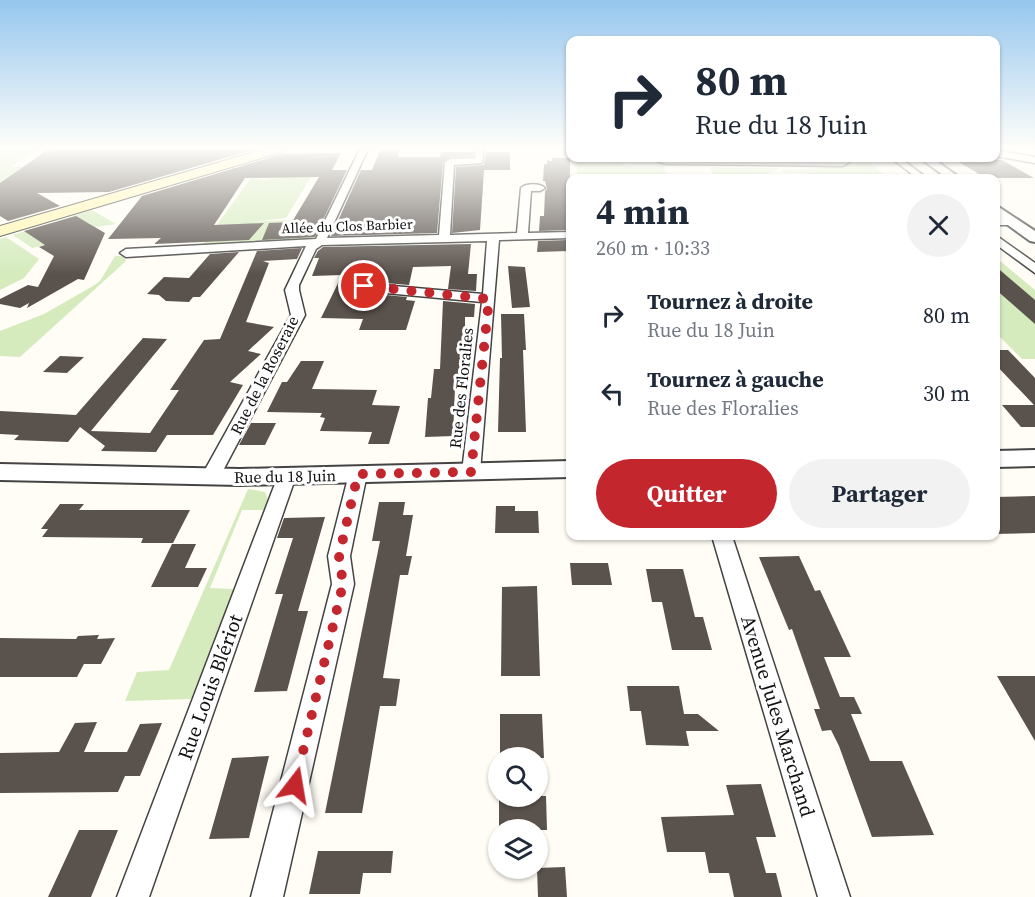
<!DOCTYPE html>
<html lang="fr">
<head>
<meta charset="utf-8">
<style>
  :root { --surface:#fff; --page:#f2f2f3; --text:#1f2937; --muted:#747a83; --accent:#c4262e }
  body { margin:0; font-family:"Source Serif 4",serif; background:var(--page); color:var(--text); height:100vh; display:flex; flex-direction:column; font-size:22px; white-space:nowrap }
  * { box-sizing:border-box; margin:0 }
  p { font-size:20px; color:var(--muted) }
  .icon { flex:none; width:33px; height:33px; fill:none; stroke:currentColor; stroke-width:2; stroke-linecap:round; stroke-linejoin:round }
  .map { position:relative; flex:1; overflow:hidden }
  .details { position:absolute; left:566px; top:174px; width:434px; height:366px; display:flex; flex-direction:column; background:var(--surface); border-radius:12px; box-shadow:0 2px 4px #0004 }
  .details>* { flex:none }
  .guide { position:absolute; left:566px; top:36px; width:434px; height:126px; border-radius:12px; box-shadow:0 2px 4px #0004; background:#fff; color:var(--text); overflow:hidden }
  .controls { position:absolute; left:488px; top:747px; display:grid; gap:12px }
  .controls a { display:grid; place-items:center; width:60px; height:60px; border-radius:50%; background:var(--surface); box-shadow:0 2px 4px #0004; font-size:30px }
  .pin { position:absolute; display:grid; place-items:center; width:51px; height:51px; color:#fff; margin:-26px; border:3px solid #fff; border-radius:50%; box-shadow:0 2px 6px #0007 }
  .me { position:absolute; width:66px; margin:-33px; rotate:14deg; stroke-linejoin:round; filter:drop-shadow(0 0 4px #0008) }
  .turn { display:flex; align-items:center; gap:21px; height:126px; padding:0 30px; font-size:27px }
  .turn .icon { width:78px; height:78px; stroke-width:2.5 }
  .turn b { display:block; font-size:42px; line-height:51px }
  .round { display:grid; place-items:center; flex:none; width:63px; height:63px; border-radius:32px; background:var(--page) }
  .summary { display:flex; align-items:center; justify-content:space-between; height:102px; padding:0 30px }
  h1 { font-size:36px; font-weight:700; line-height:45px }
  .action { display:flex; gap:12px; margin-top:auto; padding:12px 30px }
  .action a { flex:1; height:69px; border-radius:36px; background:var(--accent); color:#fff; font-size:24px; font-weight:700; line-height:69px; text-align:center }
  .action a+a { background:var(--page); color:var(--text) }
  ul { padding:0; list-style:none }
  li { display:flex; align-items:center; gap:18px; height:78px; padding:0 30px }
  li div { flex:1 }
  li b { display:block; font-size:22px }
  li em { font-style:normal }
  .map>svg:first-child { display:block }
  .green { fill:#d5ebbd }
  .building { fill:#5a524d }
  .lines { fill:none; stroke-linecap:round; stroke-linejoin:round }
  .minor-casing { stroke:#444; stroke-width:3 }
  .tertiary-casing { stroke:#444; stroke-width:4 }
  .secondary-casing { stroke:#333; stroke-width:2 }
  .minor { fill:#fff; fill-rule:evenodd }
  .tertiary { fill:#fff; fill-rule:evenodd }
  .secondary { fill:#fff6b0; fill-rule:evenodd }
  .route { stroke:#c4262e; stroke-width:10; stroke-dasharray:0 18 }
  .labels { text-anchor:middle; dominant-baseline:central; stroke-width:6; stroke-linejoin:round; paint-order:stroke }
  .far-street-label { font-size:14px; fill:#111; stroke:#fff }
  .street-label { font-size:16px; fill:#111; stroke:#fff }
  .near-street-label { font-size:20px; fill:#111; stroke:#fff }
</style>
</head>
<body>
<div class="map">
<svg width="1035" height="897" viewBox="0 0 1035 897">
  <rect width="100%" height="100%" fill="#fffdf5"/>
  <path class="green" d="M0 149H37L10 167H23L0 183Z
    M577 158H620L624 166 656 167 658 164H663L669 178H673H577Z
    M854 158H864L888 178H820L805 173 783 172 782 170 822 168 820 165H858Z
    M287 168 314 172 286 218 249 222 308 219 314 237 308 239 203 244 251 178 263 180 281 178Z
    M709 168H777L779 169 765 175 767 178H716Z
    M92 210 116 224 95 227 85 221 30 235 45 245 32 248 13 235Z
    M6 237 39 259 24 278 0 290V239Z
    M115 256H124L126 261 20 357 0 356V331L44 314 93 286 100 281Z
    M994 256 1035 290V359H1022L995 332Z
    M248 489 265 492 268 500 264 510H242L210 588 234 589 191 699 125 701 137 672 169 670Z"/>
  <path class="building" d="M49 149H256L109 192 37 193 60 206 8 221 0 216V183Z
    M400 149 398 157H440L441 152H473V156L450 157 443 162 437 233 331 236 361 170H372L380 150Z
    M486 152H510V170H484L480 230 452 233 456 167 484 165Z
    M341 153 332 170H347L315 237 262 240 269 223 292 222 319 177 245 178 214 225 264 223 249 240 154 244 161 238 108 239 142 196 282 154Z
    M552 158H570V185H567V230L539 231 540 216H544L545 191 547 189 545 181H543L544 164H547V160L552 161Z
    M952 158 1002 160 1034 178H986Z
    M76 216 105 233 84 280 78 279 27 308 29 303 20 308 0 304V299L28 285 38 287 54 256 39 247 45 245 24 231Z
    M568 240V251L537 252 538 241Z
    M471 244 468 274H477L476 291 448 289 451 266 413 267 409 285 373 282 370 278H359L356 288 363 293 407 297 406 300 415 301 406 330H359L363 319 321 318 342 275 312 276 319 258H314L318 251 323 247Z
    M302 248 297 259 263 261 269 263 246 322 274 327 248 351 261 354 230 382 243 385 213 435H167L156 452 101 451 105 446 80 427 68 442 14 440 19 435 0 434V411L76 415 143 338 167 339 91 431 150 433 179 390H170L204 340 220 339 257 251Z
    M239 252 200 297H193L189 302 166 301 159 295 147 294 164 277 189 278 210 254Z
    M994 265 1035 300V324L994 288Z
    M508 266 525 267 530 307 512 308Z
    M443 301 475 304 474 317H465V360L461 361 460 388H455L453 436 425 437 428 398H431L434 369H440Z
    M501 314H524L526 350H523L526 432H498L500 358H502Z
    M994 350H1008L1035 378V427H1021L1002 405H1034L994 363Z
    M60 356 84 357 67 373 43 372Z
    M301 361H324L312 389 377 390 372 405 400 406 389 444H368L372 432 320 431 325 418 320 417 322 413 267 412 282 382H287Z
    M251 423H276L265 445H239Z
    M1035 496V533L994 534V497Z
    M379 502H405L403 515H413L406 556H412L408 575H400L383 678 400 679 396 706H380L362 813H325L380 541H372Z
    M60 504H84L79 510H190L173 543H141L143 538 42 537 48 529H41Z
    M496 506H515V511H538L539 533H495Z
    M325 517 298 611H308L287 691 254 692 283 594H275L293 538H277L284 518Z
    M172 544H196L185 568H207L198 587H151Z
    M799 556 815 591 820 590 851 657H824L840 697H854L862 714H851L870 761H902L934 835 872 837 839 746 831 730 822 731 814 709H820L792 629 789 630 759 557Z
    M570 563H608L612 585H572Z
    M646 569H683L695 617H703L712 650H672L662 602H652Z
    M537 586 540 676H501L502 587Z
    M99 635 97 639 115 638 101 664H84L77 677H0V638L76 639 78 636Z
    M997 676H1035V741Z
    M627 686H679L684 714H698L719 731H686L689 746 646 745 641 711H630Z
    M500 714H542L544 758H500Z
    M97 722 84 752H127L140 724 162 723 140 776H125L118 792 0 793V753L59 752 75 723Z
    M269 756 249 838 209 839 232 758Z
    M761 784 776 837H756L766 873H776L782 897H734L729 873H709L705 852H667L661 817 734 815 726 785Z
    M499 796H546L547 830H499Z
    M79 830H118L91 897H48Z
    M318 851H393L391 873H363L360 894H309Z
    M565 867 567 897H538L537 868Z"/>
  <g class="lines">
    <defs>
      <path id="minor" d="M360 149H368L327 238 439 235 445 162 450 159 475 158 476 149H484L482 163 454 165 450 235 517 233 521 188C526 183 540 183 545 188L540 191H531L528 233 570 232V238L499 240 480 472 478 477 471 479 464 477 462 472 482 302 364 291 358 287 360 280H370L371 284 483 294 487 241 322 245 316 249 299 285V290L305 315 217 482 210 484 203 482 201 477 291 315 285 290 306 246 126 257 120 253 126 249 316 239Z
        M994 150 1035 157V163L994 156Z
        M648 158 841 160 844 158H852L854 159 843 166 666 164Z
        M891 158H900L927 178H917Z
        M994 219H1013L1018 222 1013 225H994Z
        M994 234 1035 263V273L994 243Z
        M358 467 365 469 367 474 350 556 354 584 283 897H251L332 584 328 556 349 474 351 469Z
        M287 469 294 471 296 476 149 897H117L278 476 280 471Z
        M712 536H732L850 897H818Z"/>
      <path id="tertiary" d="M920 158H932L960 178H947Z
        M994 204 1035 231V242L1030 241 994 215Z
        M1035 450V466L994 467V451Z
        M570 461V477L240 485 0 480V464L240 469Z"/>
      <path id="secondary" d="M265 149H284L282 152 0 236V226Z"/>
    </defs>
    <use href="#minor" class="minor-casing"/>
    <use href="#tertiary" class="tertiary-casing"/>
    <use href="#secondary" class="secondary-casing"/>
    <use href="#minor" class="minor"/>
    <use href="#tertiary" class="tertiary"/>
    <use href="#secondary" class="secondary"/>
  </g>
  <linearGradient id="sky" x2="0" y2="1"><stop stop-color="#95c6ee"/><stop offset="0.54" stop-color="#fffefa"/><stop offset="1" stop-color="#fffefa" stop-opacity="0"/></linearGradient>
  <rect width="1035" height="274" fill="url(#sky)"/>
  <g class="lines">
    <path class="route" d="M295 785 343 584 339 556 358 474 471 472 489 299 364 286"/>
  </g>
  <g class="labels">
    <g class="far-street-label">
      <text transform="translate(347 226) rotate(-2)">Allée du Clos Barbier</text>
    </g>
    <g class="street-label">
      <text transform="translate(264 375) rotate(-63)">Rue de la Roseraie</text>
      <text transform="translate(461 388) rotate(-84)">Rue des Floralies</text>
      <text transform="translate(285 476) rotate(-1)">Rue du 18 Juin</text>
    </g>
    <g class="near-street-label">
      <text transform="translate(210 687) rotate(-70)">Rue Louis Blériot</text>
      <text transform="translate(778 716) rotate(73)">Avenue Jules Marchand</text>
    </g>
  </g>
</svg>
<div class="controls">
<a><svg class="icon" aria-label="search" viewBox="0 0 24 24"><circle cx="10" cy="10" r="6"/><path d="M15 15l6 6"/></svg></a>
<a><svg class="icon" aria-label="layers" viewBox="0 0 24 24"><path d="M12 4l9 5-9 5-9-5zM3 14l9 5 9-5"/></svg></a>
</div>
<div class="pin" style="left:364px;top:286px;background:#d93025"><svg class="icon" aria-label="arrive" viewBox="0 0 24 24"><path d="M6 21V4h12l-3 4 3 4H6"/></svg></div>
<svg class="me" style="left:295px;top:785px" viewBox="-20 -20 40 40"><path d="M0-17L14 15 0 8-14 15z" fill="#c4262e" stroke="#fff" stroke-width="4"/></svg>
<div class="guide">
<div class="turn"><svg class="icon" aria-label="right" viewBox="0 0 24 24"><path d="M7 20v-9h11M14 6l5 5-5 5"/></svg><div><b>80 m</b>Rue du 18 Juin</div></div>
</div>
<section class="details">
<div class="summary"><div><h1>4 min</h1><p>260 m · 10:33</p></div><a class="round"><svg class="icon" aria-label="close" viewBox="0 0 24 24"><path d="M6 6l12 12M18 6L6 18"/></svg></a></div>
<ul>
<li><svg class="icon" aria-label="right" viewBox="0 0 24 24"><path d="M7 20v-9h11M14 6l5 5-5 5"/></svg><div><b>Tournez à droite</b><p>Rue du 18 Juin</p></div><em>80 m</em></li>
<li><svg class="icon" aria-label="left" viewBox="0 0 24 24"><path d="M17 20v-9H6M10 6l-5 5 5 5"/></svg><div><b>Tournez à gauche</b><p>Rue des Floralies</p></div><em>30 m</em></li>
</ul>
<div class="action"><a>Quitter</a><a>Partager</a></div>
</section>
</div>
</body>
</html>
